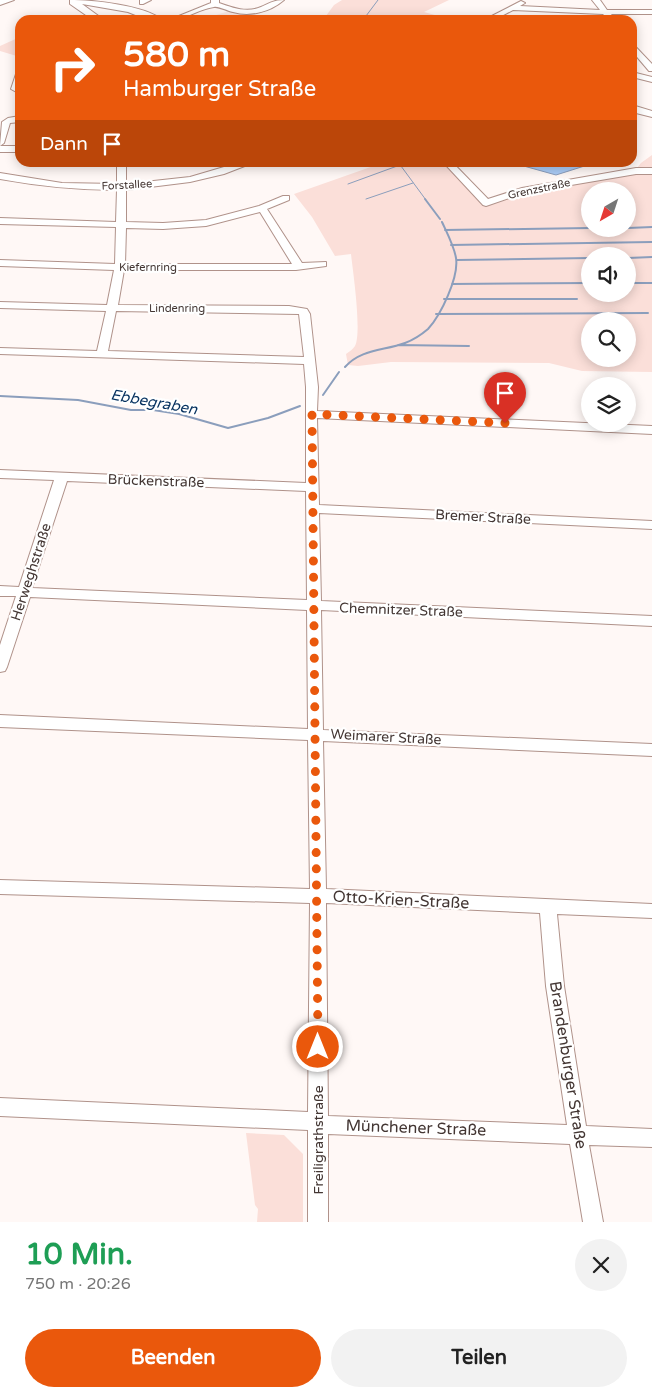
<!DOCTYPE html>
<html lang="de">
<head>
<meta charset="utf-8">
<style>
  :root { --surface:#fff; --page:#f2f2f2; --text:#222; --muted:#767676; --accent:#ea580c }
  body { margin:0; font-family:"Varela Round",sans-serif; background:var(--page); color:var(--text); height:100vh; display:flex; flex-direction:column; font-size:19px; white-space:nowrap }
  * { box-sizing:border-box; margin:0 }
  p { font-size:16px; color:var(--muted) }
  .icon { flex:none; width:28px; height:28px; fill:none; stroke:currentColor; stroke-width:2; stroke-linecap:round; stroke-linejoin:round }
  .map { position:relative; height:1222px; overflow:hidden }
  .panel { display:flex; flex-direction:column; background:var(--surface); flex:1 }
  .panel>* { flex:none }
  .top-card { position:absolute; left:15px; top:15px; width:622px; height:152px; border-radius:15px; box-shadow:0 2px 12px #0003; background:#ea580c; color:#fff; overflow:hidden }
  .needle { width:32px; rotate:219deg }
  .buttons { position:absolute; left:581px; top:182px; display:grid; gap:10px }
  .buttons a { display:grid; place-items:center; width:55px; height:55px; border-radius:50%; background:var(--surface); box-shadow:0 2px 12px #0003; font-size:25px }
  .pin { position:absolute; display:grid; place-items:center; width:42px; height:42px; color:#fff; margin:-51px -21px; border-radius:50% 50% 50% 0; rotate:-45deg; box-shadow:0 0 5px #0007 }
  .pin .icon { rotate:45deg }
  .me { position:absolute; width:55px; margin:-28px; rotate:0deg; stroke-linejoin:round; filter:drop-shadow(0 0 4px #0008) }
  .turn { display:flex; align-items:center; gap:18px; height:105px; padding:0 25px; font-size:22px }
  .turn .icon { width:65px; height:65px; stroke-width:2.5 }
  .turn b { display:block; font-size:35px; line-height:42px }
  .then { display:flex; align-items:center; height:48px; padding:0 25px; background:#0003; gap:10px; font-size:19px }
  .round { display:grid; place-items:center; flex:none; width:52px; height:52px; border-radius:26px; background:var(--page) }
  .overview { display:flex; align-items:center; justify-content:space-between; height:85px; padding:0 25px }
  h1 { font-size:30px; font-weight:800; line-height:38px; color:#1e9e55 }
  .cta { display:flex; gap:10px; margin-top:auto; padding:10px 25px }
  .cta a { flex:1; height:58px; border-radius:30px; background:var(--accent); color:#fff; font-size:20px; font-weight:800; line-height:58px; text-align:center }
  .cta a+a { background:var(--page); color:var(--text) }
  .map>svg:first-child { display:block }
  .built { fill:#fbeae6 }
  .green { fill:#fbdfd9; fill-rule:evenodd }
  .water { fill:#aacbf6; stroke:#8b9ebc }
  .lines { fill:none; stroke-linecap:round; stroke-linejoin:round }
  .stream-far1 { stroke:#8b9ebc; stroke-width:1 }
  .stream { stroke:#8b9ebc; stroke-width:2 }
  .building { fill:#e5c5bd; stroke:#a08a84 }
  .minor-casing { stroke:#b0928a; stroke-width:2 }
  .major-casing { stroke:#b0928a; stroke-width:2 }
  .minor { fill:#fff; fill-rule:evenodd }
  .major { fill:#fff; fill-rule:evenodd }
  .route { stroke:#ea580c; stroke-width:9; stroke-dasharray:0 16.2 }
  .labels { text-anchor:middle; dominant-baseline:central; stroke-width:4.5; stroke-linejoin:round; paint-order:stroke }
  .far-street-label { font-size:11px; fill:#433633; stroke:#fff }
  .street-label { font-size:14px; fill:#433633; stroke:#fff }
  .water-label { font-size:15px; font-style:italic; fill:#06315f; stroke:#fff }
  .near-street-label { font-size:16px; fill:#433633; stroke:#fff }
</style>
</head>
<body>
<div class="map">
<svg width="652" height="1222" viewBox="0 0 652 1222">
  <rect width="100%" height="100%" fill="#fff8f6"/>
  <path class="built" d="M229 11 258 16 264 20H200Z"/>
  <path class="green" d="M342 0H449L424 12 453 20H430L416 16 409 20H323L334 5Z
    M20 37V57L0 51V46Z
    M652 155V372L582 371 549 363 391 362 358 366 348 365 346 354C349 352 353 349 355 346 362 332 353 272 351 254L335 256 312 217 294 194 382 163H445L484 205 511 195 637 168 641 163ZM590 191H628V229H590ZM590 256H628V294H590ZM590 321H628V359H590Z
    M246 1133 284 1135 303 1154V1222H257L258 1209 255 1205Z"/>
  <path class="water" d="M513 163H594L556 175Z"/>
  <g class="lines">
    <path class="stream-far1" d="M363 20 378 0
      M398 162 426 200
      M348 184 400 165
      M366 199 413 183"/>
    <path class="stream" d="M425 199 440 219
      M628 228 652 227
      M445 230 590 228
      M451 245 652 242
      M628 258 652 257
      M457 260 590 258
      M628 283H652
      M452 284 590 283
      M444 299H577
      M436 314 648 313
      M398 345 469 346
      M345 367C361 349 383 351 405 343 413 340 421 335 428 329 441 315 459 277 456 258 454 246 447 233 442 222
      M323 395 339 372
      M0 396 78 400 131 410H153L179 414 228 428 268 418 300 406"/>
  </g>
  <path class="building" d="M59 18 66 20H54Z"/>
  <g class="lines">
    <defs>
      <path id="minor" d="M140 0H151L143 4H140Z
        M211 0H219V3C233 8 247 13 261 7 270 3 274 0 284 0 270 12 250 17 233 12 227 11 219 6 214 7 198 9 186 20 169 20L211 3Z
        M592 0H600L607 10H652V14H611L614 18 609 20 603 14 513 10 494 20H484L521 1 525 3 520 6 600 10Z
        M632 43 652 64V71H649L632 51Z
        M17 71H20V94L11 89Z
        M632 72 652 77V82L632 77Z
        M20 116V122L10 123 4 143 0 146 2 122 8 118Z
        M0 146H20V152H0Z
        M117 162H126V184L190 177 241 162H255L224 174 190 182 126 190V222L163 223 206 220 259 206 283 196H289V200L267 209 302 263 326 262V266L296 270H124L118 305 289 306 307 309 310 314 318 387 317 411 652 426V434L317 418 319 505 652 521V529L319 513 321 601 652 616V626L321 610 323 730 652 744V756L323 741 326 889 652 904V918L557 914 564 986 586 1126 652 1129V1147L589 1145 603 1222H583L570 1144 328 1134V1222H308V1130L0 1116V1098L308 1112 310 903 0 894V880L310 889 308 740 0 727V715L308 729 307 610 30 597 7 667 5 671 0 672V645L16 596H0V586L19 587 54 480 0 478V470L306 483V387L304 364 0 354V348L97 351 106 311 0 308V302L107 305 114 270 0 266V260L115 264 116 227 0 224V218L116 222 117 190C77 190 39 186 0 179V173L62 183 117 184ZM260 212 292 264H125L126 228 163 229 206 226ZM116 311 299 314 304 357 108 351ZM67 481 306 491 307 600 32 588ZM326 903 540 913 546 986 567 1125 328 1116Z
        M443 162H452L488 199 522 188 636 168H652V174H636L524 193 486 206 483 205Z"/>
      <path id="major" d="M0 0H14L0 5Z
        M70 0C92 0 145 5 162 20H148L128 12 82 4 104 20H93L70 4Z
        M632 105 652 111V117L632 112Z"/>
    </defs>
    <use href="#minor" class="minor-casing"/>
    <use href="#major" class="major-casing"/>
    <use href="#minor" class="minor"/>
    <use href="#major" class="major"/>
  </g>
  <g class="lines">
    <path class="route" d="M318 1047 312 414 505 423"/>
  </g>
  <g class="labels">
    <g class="far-street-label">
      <text transform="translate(127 185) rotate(-3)">Forstallee</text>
      <text transform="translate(539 189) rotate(-12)">Grenzstraße</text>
      <text x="148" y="267">Kiefernring</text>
      <text x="177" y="308">Lindenring</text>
    </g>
    <g class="street-label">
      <text transform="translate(156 481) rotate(2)">Brückenstraße</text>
      <text transform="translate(483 517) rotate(3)">Bremer Straße</text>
      <text transform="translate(31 572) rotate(-72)">Herweghstraße</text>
      <text transform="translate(401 610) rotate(2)">Chemnitzer Straße</text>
      <text transform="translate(386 737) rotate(3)">Weimarer Straße</text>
      <text transform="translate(318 1140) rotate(-90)">Freiligrathstraße</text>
    </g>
    <g class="water-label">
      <text transform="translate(154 402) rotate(10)">Ebbegraben</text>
    </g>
    <g class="near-street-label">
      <text transform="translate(401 900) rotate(3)">Otto-Krien-Straße</text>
      <text transform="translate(568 1065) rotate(81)">Brandenburger Straße</text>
      <text transform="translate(416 1128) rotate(2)">Münchener Straße</text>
    </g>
  </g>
</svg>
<div class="buttons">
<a><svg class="needle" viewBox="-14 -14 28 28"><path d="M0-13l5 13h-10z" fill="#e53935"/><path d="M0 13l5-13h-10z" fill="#767676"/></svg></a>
<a><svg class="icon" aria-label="sound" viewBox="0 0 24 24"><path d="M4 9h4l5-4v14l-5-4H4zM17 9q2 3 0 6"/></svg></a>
<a><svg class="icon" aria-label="search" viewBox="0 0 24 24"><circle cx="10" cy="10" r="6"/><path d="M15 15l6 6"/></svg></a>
<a><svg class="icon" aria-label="layers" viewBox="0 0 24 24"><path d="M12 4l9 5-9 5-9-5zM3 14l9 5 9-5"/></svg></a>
</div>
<div class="pin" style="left:505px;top:423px;background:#d93025"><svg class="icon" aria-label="arrive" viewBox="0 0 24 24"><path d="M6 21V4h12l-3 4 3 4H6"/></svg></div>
<svg class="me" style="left:318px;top:1047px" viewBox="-20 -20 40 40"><circle r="17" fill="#ea580c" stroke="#fff" stroke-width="3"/><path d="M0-11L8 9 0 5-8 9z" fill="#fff"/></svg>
<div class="top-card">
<div class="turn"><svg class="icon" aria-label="right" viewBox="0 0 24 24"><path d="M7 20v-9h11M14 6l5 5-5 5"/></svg><div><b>580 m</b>Hamburger Straße</div></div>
<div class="then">Dann<svg class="icon" aria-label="arrive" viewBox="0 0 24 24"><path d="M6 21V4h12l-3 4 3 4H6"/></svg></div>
</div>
</div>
<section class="panel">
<div class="overview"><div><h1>10 Min.</h1><p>750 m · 20:26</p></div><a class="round"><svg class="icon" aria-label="close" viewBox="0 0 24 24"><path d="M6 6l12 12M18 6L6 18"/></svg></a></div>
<div class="cta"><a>Beenden</a><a>Teilen</a></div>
</section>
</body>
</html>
